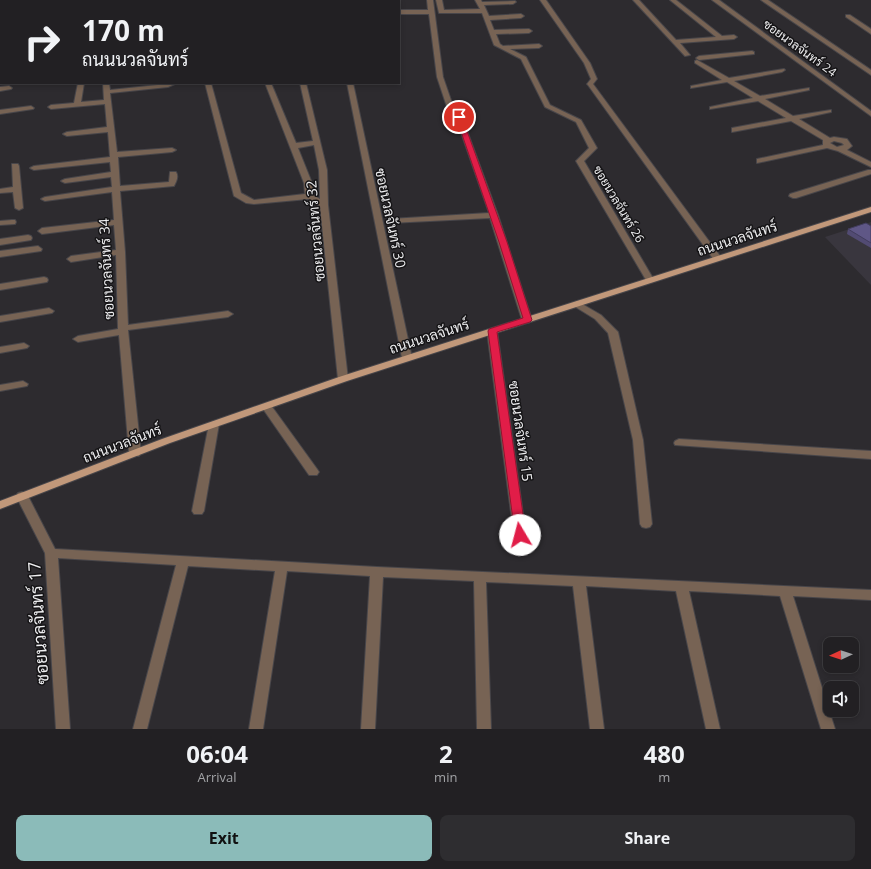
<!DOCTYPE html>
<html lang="en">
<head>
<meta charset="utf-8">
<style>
  :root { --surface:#222023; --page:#2e2d30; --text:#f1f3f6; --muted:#a2a3a6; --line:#3f3e41; --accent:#8bbbb9 }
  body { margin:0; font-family:"Open Sans",Sarabun,sans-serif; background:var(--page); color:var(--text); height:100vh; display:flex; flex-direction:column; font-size:15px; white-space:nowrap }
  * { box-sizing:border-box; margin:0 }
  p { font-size:13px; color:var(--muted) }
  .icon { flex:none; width:22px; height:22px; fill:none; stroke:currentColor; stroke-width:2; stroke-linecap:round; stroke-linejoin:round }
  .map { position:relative; height:729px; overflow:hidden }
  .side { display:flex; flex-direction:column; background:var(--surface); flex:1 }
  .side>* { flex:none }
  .top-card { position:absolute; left:0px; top:0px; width:400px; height:84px; box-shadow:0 2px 6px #0003,0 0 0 1px var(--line); background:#222023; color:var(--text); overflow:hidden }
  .needle { width:26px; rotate:267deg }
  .fabs { position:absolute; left:823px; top:637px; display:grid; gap:8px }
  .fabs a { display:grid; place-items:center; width:36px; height:36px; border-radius:8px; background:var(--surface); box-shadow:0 2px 6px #0003,0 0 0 1px var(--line); font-size:20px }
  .pin { position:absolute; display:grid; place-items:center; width:34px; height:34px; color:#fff; margin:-17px; border:2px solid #fff; border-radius:50%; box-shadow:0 1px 4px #0007 }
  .me { position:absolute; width:44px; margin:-22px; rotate:352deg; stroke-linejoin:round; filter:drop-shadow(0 0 3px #0008) }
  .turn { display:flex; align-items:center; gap:14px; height:84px; padding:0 16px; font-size:18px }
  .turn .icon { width:52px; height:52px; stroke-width:2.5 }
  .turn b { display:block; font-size:28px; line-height:34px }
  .eta { display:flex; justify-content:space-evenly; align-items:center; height:68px; text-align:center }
  .eta b { font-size:24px; font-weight:700; line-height:28px }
  .button { display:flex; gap:8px; margin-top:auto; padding:8px 16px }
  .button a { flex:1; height:46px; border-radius:8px; background:var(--accent); color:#111; font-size:16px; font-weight:700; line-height:46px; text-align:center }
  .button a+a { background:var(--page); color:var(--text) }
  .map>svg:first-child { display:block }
  .built { fill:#39363e }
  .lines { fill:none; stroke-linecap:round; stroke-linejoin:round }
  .canal { fill:#116571; fill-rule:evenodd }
  .river { fill:#116571; fill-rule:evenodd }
  .minor-casing { stroke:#48464a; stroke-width:2 }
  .major-casing { stroke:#48464a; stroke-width:2 }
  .minor { fill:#776354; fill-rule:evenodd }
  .major { fill:#c1987a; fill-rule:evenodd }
  .wall { fill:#524b73 }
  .building { fill:#5f5786; stroke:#423d5e }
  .route { fill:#e11d48; stroke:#92132f }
  .labels { text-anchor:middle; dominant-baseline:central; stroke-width:3; stroke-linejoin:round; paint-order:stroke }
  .far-street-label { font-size:12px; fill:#eeeef0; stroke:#151416 }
  .street-label { font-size:14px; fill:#eeeef0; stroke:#151416 }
  .near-street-label { font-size:17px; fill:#eeeef0; stroke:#151416 }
</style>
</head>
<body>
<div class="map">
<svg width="871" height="729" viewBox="0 0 871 729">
  <rect width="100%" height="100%" fill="#2d2b2f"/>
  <path class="built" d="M871 222V285L825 237Z"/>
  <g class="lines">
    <path class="canal" d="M249 0H257V1H249Z"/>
    <path class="river" d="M0 32H1V40H0Z"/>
    <defs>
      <path id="minor" d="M59 0H65L66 1H60Z
        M111 0H117L118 1H112Z
        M372 0H378V1H372Z
        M427 0H433L443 77 453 106 462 117 498 215 532 320 530 322 527 323 522 320 490 218 390 223 386 221 390 219 489 213 456 118 447 107 437 77 429 14H399V10H428Z
        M436 0H442L444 10 480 9 475 0H481L482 2 515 1 516 2 513 4 484 5 489 16 521 14 524 16 521 18 490 20 494 30 529 29 532 31 529 33 496 34 500 44 503 46 539 44 542 46 539 48 510 49 526 57 550 105 581 120 597 148 584 161 654 280 653 282H647L646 280 576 161 589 148 576 122 545 107 521 59 494 45 482 13H439Z
        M540 0H546L590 63 597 79 593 84 720 256 721 258 720 260H714L588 85 587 84 591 79 584 63Z
        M633 0H639L676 40 716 37 670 0H676L722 36 734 35 737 37 734 39 680 43 690 55 685 56Z
        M712 0H719L871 111V116Z
        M761 0H768L871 70V75Z
        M0 6H1V10H0Z
        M846 15H850L871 29V34L846 17Z
        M752 51 754 52V54L699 60 696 58 699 56Z
        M0 52H1V56H0Z
        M697 60 729 78 784 69 785 70 782 72 734 81 760 96 809 88V90L765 99 793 116 831 110V112L799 119 830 138 834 137 847 139 852 146 847 150 871 162V167L838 151 827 148 757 163V159L823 145V140L791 121 732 132V128L786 118 758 101 710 109V107L753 98 727 82 691 88V86L722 80 695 63V61ZM834 141 842 143 844 145 837 147 830 143Z
        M0 63H1V67H0Z
        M78 83H84L81 102 104 100 103 83H109L110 90 177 83 168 87 110 93 117 152 172 148 176 150 172 152 118 157 120 186 169 182 170 172H176C179 177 176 182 174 186L120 191 125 252 128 325 228 311 233 314 228 317 128 330 141 453 139 456H131L129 453 119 335 78 342 73 339 78 336 118 329 116 255 71 262 67 259 71 256 116 250 114 225 42 234 38 231 42 228 114 220 112 192 45 201 41 199 45 197 112 187 111 177 65 183 61 181 65 179 111 172 110 162 34 170 30 168 34 166 110 157 108 132 67 136 63 134 67 132 107 127 105 104 51 109 48 107 51 105 74 103Z
        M205 83H211L241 193 254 200 305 194 304 183 265 83H271L296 143 313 141 300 83H306L327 170 328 205 348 379 347 381H339L338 379 320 206 308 199 254 204 246 203 234 196ZM314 145 319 170 320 199 313 195 312 183 298 148Z
        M347 83H353L412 358 407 361 402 358Z
        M9 86 12 88 11 89 0 91V87Z
        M31 106 34 108 33 109 0 114V110Z
        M12 164H18L19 166 23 208 19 210 15 208 13 192 0 193V189L13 187Z
        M868 170H871V174L796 198H793L789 196 790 194Z
        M12 220H15L16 222 15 224 0 225V221Z
        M28 235 31 236 32 238 31 240 0 245V239Z
        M38 246 42 249 41 251 0 257V251Z
        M44 277 47 278 48 280 47 282 0 290V284Z
        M577 301 601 315 618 332 643 440 652 524 650 527 646 528 642 527 640 524 633 440 608 333 595 319 574 306 572 304Z
        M49 308 54 311 52 313 0 322V316Z
        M492 328 497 331 526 535 524 538 520 539 516 538 514 535 487 331Z
        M24 343 29 346 27 348 0 353V347Z
        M23 381 28 384 27 386 0 391V385Z
        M266 403 270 404 317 469 319 472 317 475H309L261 406Z
        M214 421 219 424 204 511 202 514H194L192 511 209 424Z
        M679 439 871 451V459L675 445 674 443 675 441Z
        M22 492 26 493 28 496 55 549 377 567 871 590V600L793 596 835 729H821L780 596 689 591 720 729H706L676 591 586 586 604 729H590L573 586 486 582 491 729H477L474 581 383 577 375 729H361L370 576 287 571 263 729H249L275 571 188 566 147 729H133L176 565 58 558 70 729H56L45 553 16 496 18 493Z"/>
      <path id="major" d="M871 207V212L347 381 170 443 0 509V501L162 439 339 377Z"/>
    </defs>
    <use href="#minor" class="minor-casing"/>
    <use href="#major" class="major-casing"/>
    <use href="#minor" class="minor"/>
    <use href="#major" class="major"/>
  </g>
  <path class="wall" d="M871 226V248L847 234 848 229Z"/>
  <path class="building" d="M866 223 871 226V243L848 229Z"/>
  <path class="route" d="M459 115 462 117 507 242 532 320 530 322 497 332 526 535 524 538H516L515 535 488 331 489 329 523 318 499 242 456 117Z"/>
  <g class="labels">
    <g class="far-street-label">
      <text transform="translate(800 48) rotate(36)">ซอยนวลจันทร์ 24</text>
      <text transform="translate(619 204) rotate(59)">ซอยนวลจันทร์ 26</text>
    </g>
    <g class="street-label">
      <text transform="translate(391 218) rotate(78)">ซอยนวลจันทร์ 30</text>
      <text transform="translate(315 231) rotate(-95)">ซอยนวลจันทร์ 32</text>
      <text transform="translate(737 238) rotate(-18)">ถนนนวลจันทร์</text>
      <text transform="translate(106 269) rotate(-93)">ซอยนวลจันทร์ 34</text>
      <text transform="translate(429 336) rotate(-18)">ถนนนวลจันทร์</text>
      <text transform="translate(521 431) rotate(82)">ซอยนวลจันทร์ 15</text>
      <text transform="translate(122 443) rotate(-21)">ถนนนวลจันทร์</text>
    </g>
    <g class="near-street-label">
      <text transform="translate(38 623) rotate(-94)">ซอยนวลจันทร์ 17</text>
    </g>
  </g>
</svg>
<div class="fabs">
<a><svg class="needle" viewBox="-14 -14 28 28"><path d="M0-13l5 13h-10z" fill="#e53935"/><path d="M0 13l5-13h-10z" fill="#a2a3a6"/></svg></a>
<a><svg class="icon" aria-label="sound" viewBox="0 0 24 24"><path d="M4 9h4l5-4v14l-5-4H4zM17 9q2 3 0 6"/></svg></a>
</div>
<div class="pin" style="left:459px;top:117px;background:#d93025"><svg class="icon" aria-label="arrive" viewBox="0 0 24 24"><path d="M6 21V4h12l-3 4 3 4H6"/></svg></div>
<svg class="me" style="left:520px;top:535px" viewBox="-20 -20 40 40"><circle r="19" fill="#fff"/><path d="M0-13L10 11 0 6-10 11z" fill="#e11d48"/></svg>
<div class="top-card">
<div class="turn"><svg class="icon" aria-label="right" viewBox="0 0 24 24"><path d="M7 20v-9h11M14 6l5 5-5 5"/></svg><div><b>170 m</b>ถนนนวลจันทร์</div></div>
</div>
</div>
<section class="side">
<div class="eta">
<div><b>06:04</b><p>Arrival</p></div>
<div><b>2</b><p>min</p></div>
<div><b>480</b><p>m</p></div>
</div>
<div class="button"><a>Exit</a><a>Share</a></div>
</section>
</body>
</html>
